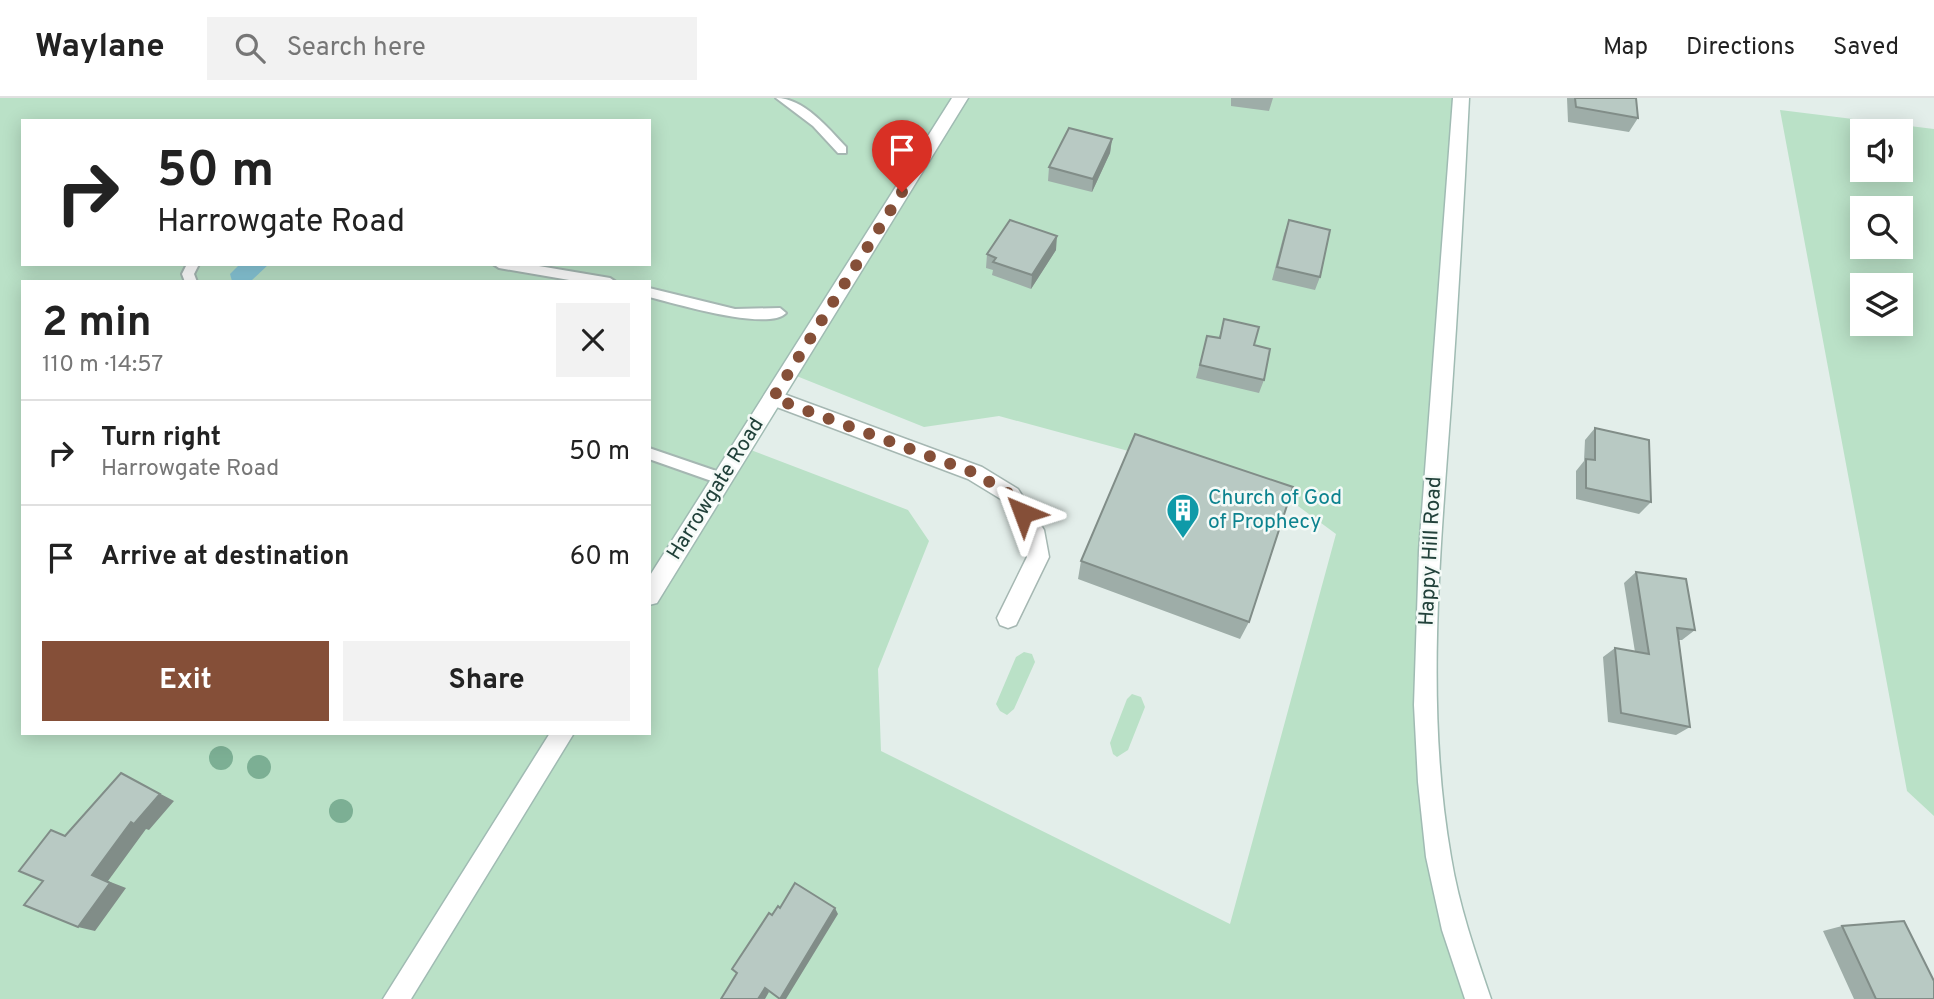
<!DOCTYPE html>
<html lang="en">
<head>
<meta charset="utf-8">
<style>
  :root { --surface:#fff; --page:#f2f2f2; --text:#222; --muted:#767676; --line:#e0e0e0; --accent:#854f38 }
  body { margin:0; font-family:Overpass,sans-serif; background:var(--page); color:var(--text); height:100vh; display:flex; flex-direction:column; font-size:26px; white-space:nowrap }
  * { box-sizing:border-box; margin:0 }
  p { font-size:23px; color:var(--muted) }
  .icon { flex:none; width:38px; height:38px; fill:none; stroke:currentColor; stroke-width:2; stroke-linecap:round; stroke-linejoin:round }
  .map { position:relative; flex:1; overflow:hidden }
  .panel { position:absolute; left:21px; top:182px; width:630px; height:455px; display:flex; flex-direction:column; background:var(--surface); border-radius:0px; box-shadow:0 4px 18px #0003 }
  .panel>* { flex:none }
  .guide { position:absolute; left:21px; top:21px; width:630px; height:147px; border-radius:0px; box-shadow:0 4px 18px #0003; background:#fff; color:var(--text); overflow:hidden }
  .fabs { position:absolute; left:1850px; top:21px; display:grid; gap:14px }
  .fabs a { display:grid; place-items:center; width:63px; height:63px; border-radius:0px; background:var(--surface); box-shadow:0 4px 18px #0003; font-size:35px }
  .pin { position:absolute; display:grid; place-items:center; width:60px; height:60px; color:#fff; margin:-72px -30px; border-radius:50% 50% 50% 0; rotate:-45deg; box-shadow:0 0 7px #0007 }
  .pin .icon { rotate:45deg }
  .me { position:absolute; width:77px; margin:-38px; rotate:316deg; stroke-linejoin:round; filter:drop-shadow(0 0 5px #0008) }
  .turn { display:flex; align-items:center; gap:24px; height:147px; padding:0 21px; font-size:32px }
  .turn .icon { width:91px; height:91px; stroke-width:2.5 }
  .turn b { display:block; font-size:49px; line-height:60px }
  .round { display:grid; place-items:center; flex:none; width:74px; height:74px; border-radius:0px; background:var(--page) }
  .head { display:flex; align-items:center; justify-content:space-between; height:119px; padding:0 21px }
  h1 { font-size:42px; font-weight:700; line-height:52px }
  .action { display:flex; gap:14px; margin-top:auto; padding:14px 21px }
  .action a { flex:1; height:80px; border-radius:0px; background:var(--accent); color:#fff; font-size:28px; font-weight:700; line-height:80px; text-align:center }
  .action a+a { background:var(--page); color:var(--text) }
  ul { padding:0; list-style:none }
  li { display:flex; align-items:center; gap:21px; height:105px; padding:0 21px; border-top:2px solid var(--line) }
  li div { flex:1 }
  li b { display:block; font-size:26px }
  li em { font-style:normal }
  header { display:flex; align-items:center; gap:42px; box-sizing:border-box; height:98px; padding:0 35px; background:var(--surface); border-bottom:2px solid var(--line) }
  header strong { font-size:33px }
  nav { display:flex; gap:38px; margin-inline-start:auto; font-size:24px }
  .search { width:490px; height:63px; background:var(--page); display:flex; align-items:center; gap:18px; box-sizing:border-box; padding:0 24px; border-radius:0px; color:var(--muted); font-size:26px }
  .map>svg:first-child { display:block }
  .green { fill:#bae1c7; fill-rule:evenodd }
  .water { fill:#87c6d7 }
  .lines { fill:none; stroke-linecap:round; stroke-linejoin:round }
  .lane-casing { stroke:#a5b7b2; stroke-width:4 }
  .street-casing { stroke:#a5b7b2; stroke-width:3 }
  .secondary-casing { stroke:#a0bbb3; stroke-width:3 }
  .lane { fill:#fff; fill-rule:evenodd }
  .street { fill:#fff; fill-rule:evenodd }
  .secondary { fill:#fff; fill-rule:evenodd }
  .tree { fill:#7caf94 }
  .wall { fill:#9eada8 }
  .shaded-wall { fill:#818d88 }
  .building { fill:#b8c9c3; stroke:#818d88; stroke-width:2 }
  .route { stroke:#854f38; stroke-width:12; stroke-dasharray:0 21.6 }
  .labels { text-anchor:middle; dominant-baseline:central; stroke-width:5; stroke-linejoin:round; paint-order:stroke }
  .street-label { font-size:21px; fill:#21413a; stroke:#f4faf7 }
  .culture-label { font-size:21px; fill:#0d838f; stroke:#f4faf7; text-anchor:start }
</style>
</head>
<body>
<header>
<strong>Waylane</strong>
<div class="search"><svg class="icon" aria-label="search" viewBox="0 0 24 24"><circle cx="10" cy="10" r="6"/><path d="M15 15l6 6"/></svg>Search here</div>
<nav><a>Map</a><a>Directions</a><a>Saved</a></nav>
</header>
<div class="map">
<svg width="1934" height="901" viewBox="0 0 1934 901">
  <rect width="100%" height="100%" fill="#e3eeea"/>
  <path class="green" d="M0 0H1464L1429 458 1433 727 1478 901H0ZM23 23H649V166H23ZM23 184H649V635H23ZM789 275 924 329 999 318 1279 394 1336 436 1230 826 881 653 878 571 929 443 908 412 743 349Z
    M1780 12 1934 31V718L1907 693ZM1862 33H1900V72H1862ZM1862 110H1900V149H1862ZM1862 187H1900V226H1862Z
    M1024 554 1032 556 1035 564 1014 611 1007 617 1000 613 996 606 1016 559Z
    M1132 596 1141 599 1145 609 1128 652 1117 659 1113 656 1110 645 1127 601Z"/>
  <path class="water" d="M240 166H269L251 183H232L230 176Z"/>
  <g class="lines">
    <defs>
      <path id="lane" d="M776 0C804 0 828 30 846 49V55H838L813 28Z
        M187 166H199L194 176 197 184H185L182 176Z
        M493 166H527L610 180 616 184H581L499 170Z
        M649 190 735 211 780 210 786 215C768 234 674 205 649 199Z
        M649 350 728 377 730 381 728 385 723 387 649 361Z"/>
      <path id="street" d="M773 292 982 369 1018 391 1044 432 1049 459 1016 527 1008 530 1000 527 997 520 1027 459 1024 434 1004 403 968 381 766 305 763 300 766 295Z"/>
      <path id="secondary" d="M952 0H968L657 505 649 507V479Z
        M1453 0H1469C1464 102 1458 204 1451 306 1440 456 1425 610 1451 759 1459 808 1475 854 1491 901H1465L1442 832 1426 759 1418 684 1414 607 1419 453Z
        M550 635H574L411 901H383Z"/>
    </defs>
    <use href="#lane" class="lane-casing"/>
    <use href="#street" class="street-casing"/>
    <use href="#secondary" class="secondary-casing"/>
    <use href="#lane" class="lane"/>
    <use href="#street" class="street"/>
    <use href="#secondary" class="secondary"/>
  </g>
  <g class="tree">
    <circle cx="221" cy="660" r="12"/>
    <circle cx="259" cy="669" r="12"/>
    <circle cx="341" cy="713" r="12"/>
  </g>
  <path class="wall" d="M1231 0H1273L1269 13 1231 8Z
    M1567 0H1636L1638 20 1629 34 1568 24Z
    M1112 41 1110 55 1092 94 1048 83 1049 69Z
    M1289 122 1320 179 1315 192 1272 182 1284 136Z
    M1056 152 1031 191 992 177 993 172 986 170 987 156Z
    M1224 221 1254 247 1264 282 1259 295 1196 280 1207 238 1219 240Z
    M1595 330 1651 404 1639 416 1576 401V373L1584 363 1585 342Z
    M1081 463 1249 524 1240 541 1078 481Z
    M1636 474 1695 532 1682 542H1679L1690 629 1676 637 1608 624 1603 559 1615 550 1635 554 1624 485Z
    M1842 828 1934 901H1854L1823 833Z"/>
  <path class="shaded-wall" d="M1112 41 1110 55 1092 94 1093 81Z
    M1057 138 1056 152 1031 191 1032 177Z
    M121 675 174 703 149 732 146 731 108 783 126 790 95 833 78 829Z
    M835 810 838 816 786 901H780Z
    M765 890 769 894 765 901H758Z"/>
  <path class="building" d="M1575 0H1636L1638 20 1576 9Z
    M1069 30 1112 41 1093 81 1049 69Z
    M1010 122 1057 138 1032 177 993 164 996 160 987 156Z
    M1289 122 1330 132 1320 179 1277 169Z
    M1224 221 1259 229 1254 247 1270 251 1264 282 1200 267 1207 238 1220 240Z
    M1595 330 1649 342 1651 404 1586 390V361L1595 362Z
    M1135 336 1293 389 1249 524 1081 463Z
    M1636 474 1686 481 1695 532 1677 530 1690 629 1621 615 1615 550 1649 556Z
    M121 675 160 696 134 726 131 724 92 777 110 785 78 829 24 807 43 783 19 773 51 732 65 738Z
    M795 785 835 810 780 901 765 890 758 901H721L737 875 732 871 769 815 772 817 778 808 780 810Z
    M1904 823 1934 883V901H1876L1842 828Z"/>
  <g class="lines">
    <path class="route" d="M902 94 773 300 975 375 1011 397 1023 415"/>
  </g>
  <defs>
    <symbol id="building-pin" viewBox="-11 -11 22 30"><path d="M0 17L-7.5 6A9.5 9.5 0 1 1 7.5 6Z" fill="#0f9aa8" stroke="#f4faf7"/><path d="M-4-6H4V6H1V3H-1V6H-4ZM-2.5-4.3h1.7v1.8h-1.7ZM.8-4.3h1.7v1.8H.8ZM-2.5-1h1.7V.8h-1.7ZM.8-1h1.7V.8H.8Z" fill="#fff"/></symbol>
  </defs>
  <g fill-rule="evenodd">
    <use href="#building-pin" x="1164" y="393" width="38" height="52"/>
  </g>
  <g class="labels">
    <g class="street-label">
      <text transform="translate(716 391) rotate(-58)">Harrowgate Road</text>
      <text transform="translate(1431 453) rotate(-87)">Happy Hill Road</text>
    </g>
    <g class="culture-label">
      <text x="1208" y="400">Church of God<tspan x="1208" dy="24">of Prophecy</tspan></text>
    </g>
  </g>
</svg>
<div class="fabs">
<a><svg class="icon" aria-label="sound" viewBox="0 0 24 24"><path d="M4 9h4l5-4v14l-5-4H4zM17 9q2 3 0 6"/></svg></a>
<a><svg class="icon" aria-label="search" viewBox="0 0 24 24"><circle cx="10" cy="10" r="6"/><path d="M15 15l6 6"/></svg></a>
<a><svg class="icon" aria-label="layers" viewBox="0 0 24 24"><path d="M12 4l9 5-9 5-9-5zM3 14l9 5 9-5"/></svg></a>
</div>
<div class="pin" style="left:902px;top:94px;background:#d93025"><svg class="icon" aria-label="arrive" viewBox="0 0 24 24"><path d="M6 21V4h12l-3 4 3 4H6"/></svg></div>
<svg class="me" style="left:1023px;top:415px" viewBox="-20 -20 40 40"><path d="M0-17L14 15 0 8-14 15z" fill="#854f38" stroke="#fff" stroke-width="4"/></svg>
<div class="guide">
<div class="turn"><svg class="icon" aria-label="right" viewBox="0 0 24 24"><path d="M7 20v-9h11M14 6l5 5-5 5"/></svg><div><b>50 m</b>Harrowgate Road</div></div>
</div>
<section class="panel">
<div class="head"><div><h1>2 min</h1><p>110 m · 14:57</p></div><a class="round"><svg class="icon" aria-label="close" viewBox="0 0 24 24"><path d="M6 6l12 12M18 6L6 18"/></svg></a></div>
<ul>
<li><svg class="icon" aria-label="right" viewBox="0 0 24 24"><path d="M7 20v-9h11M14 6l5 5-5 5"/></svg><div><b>Turn right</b><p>Harrowgate Road</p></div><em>50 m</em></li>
<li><svg class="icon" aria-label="arrive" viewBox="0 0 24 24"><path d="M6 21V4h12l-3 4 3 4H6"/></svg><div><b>Arrive at destination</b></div><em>60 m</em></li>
</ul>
<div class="action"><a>Exit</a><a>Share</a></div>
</section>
</div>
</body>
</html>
